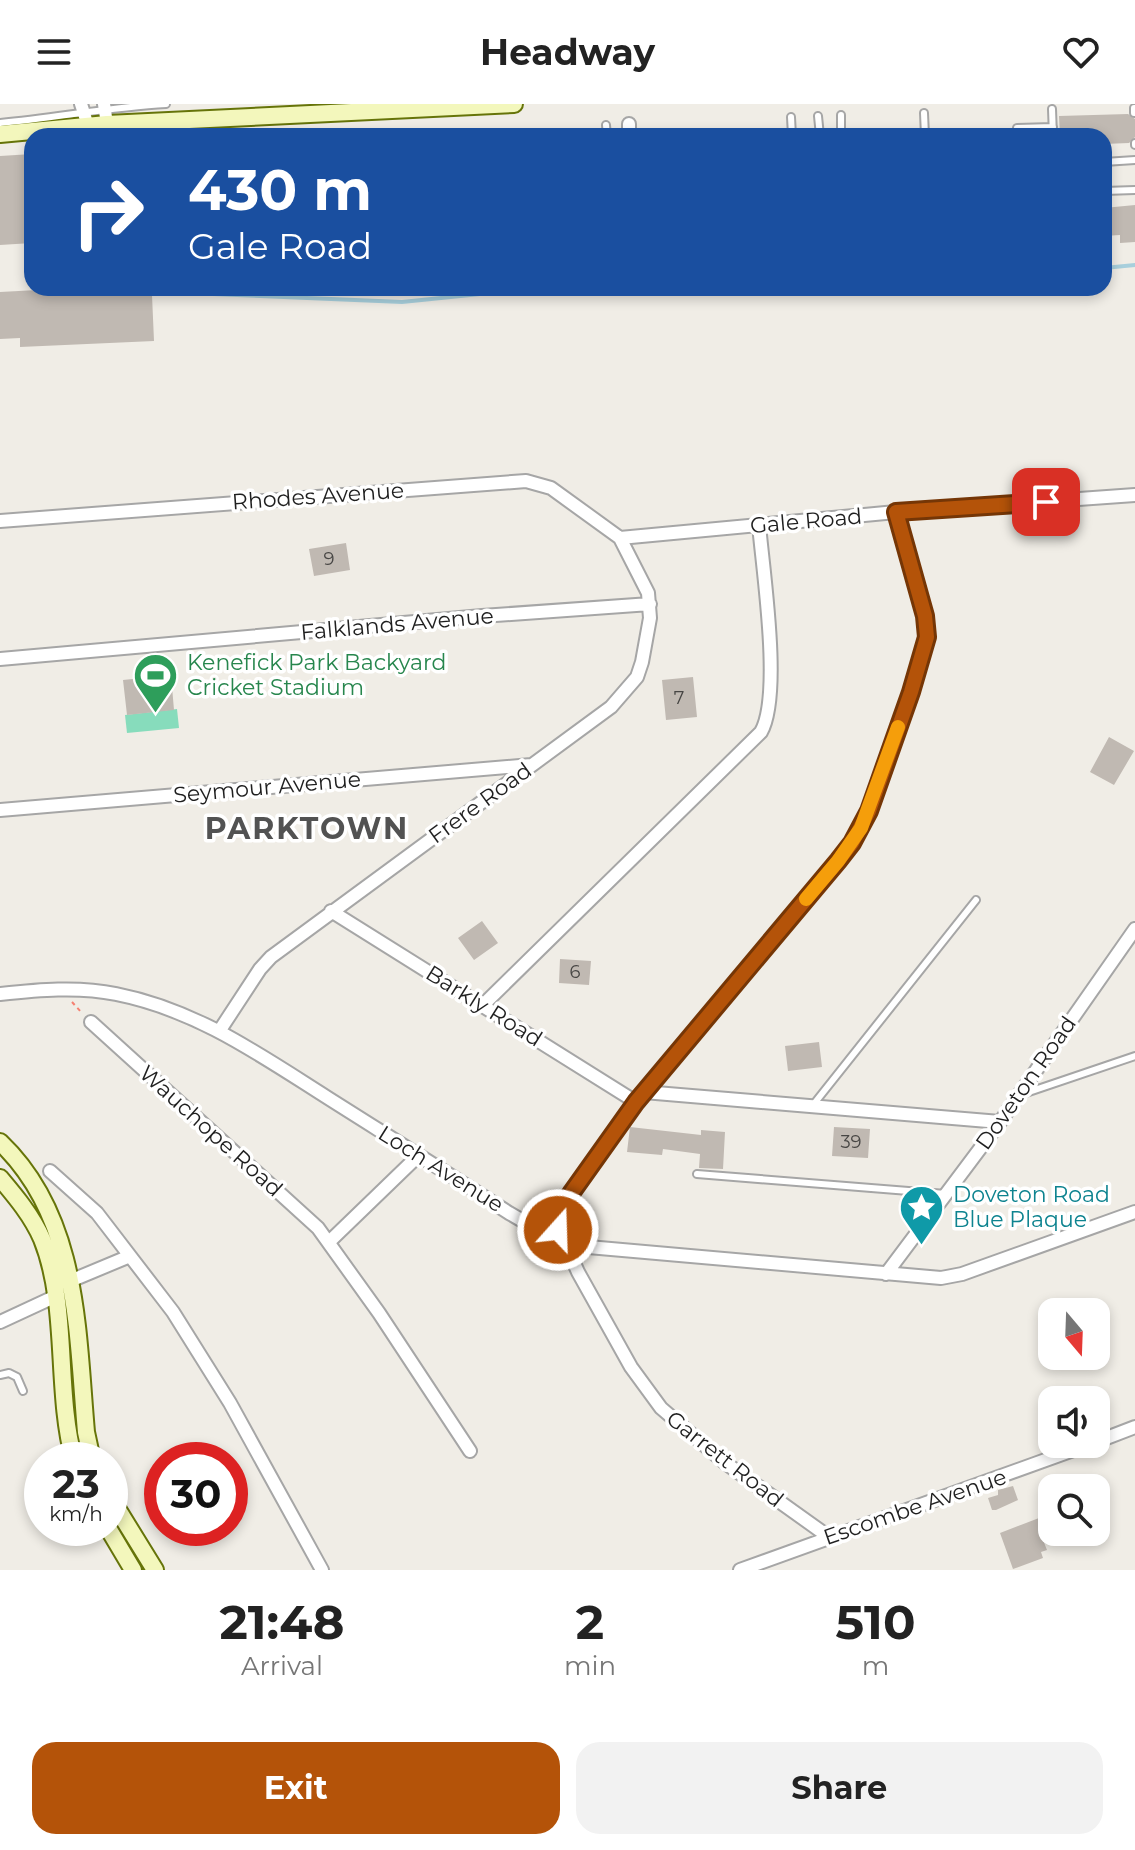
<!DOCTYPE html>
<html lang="en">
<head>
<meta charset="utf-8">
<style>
  :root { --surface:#fff; --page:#f2f2f2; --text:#222; --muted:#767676; --accent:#b45309 }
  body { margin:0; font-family:Montserrat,sans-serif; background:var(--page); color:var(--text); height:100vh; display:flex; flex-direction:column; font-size:30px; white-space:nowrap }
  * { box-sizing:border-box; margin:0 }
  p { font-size:26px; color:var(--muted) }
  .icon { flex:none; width:44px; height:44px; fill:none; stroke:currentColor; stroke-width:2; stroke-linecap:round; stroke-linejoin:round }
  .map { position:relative; height:1466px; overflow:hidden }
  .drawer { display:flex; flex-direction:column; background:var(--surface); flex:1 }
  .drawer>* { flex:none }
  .guide { position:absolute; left:24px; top:24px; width:1088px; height:168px; border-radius:24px; box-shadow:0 4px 12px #0003; background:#1a4fa0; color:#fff; overflow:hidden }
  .needle { width:52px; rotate:161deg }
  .buttons { position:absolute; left:1038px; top:1194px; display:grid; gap:16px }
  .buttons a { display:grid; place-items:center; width:72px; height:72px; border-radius:16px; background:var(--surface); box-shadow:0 4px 12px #0003; font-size:40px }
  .speed { position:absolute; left:24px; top:1338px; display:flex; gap:16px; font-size:40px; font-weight:700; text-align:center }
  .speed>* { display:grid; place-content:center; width:104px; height:104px; border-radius:50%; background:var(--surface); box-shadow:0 4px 12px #0003; line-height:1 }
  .speed small { font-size:20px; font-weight:400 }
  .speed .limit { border:12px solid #d22; background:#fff; color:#111 }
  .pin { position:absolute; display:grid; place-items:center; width:68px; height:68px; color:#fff; margin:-34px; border-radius:16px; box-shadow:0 4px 12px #0006 }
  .me { position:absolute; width:88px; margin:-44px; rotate:20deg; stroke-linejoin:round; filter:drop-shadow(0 0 6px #0008) }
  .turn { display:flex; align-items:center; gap:28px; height:168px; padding:0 32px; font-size:36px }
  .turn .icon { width:104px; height:104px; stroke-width:2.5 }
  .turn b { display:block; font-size:56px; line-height:68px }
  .eta { display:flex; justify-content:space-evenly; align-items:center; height:136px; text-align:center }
  .eta b { font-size:48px; font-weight:700; line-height:56px }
  .cta { display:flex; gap:16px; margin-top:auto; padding:16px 32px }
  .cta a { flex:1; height:92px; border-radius:24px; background:var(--accent); color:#fff; font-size:32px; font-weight:700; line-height:92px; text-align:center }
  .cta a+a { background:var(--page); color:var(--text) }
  header { display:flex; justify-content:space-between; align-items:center; height:104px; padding:0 32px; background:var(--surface); font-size:36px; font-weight:700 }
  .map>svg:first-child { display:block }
  .pitch { fill:#87dcbc }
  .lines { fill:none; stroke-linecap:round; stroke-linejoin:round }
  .stream { stroke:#a8cfdc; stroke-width:4 }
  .building { fill:#c0b9b2 }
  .lane-casing { stroke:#a6a6a6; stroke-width:10 }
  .street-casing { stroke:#a6a6a6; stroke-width:16 }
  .secondary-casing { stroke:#667409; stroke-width:20 }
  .path { stroke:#f58172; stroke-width:2; stroke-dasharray:4 4; stroke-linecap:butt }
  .lane { stroke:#fff; stroke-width:6 }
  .street { stroke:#fff; stroke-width:12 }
  .secondary { stroke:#f3f7bc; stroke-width:16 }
  .route-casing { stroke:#753606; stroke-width:20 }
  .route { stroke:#b45309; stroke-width:14 }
  .slow { stroke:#f59e0b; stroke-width:14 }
  .labels { text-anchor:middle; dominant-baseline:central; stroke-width:7; stroke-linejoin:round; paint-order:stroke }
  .number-label { font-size:18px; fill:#474644 }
  .street-label { font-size:22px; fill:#1f1f1f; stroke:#fff }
  .leisure-label { font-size:22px; fill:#27864d; stroke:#fff; text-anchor:start }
  .culture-label { font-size:22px; fill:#0d838f; stroke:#fff; text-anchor:start }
  .district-label { font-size:30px; font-weight:bold; letter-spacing:2px; fill:#525252; stroke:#fff }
</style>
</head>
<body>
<header><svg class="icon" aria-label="menu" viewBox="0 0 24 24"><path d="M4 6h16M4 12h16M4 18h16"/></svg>Headway<svg class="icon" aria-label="heart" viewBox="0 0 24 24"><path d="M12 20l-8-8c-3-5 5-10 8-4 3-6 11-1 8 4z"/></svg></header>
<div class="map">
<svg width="1135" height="1466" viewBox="0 0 1135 1466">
  <rect width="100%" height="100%" fill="#f0ede6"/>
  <path class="pitch" d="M177 605 179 624 127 629 125 611Z"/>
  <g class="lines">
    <path class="stream" d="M1104 164 1135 161
      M188 189 402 198 480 190 576 184"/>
  </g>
  <path class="building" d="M1128 10 1135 15V33L1129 39 1104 40V32H1060L1059 12Z
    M32 50V139L0 141V52Z
    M1135 101V138L1120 139V131L1104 132V104Z
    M75 184H135V191H152L154 237 20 243V234L0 235V188Z
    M346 439 350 466 314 472 309 445Z
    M171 571 174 606 127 611 123 576Z
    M693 573 697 613 666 616 662 576Z
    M1109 633 1134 647 1114 681 1090 668Z
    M482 817 498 839 474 856 458 834Z
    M560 855 591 857 589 881 559 879Z
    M819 938 822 963 788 967 785 942Z
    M630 1023 701 1031V1026L725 1028 723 1065 699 1064 700 1050 663 1045 662 1051 627 1048Z
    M834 1023 870 1025 868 1054 832 1052Z
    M1013 1382 1018 1396 996 1406H992L988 1394 998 1391V1386Z
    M1039 1414 1047 1431 1043 1436 1047 1446 1041 1448 1043 1454 1013 1465 1000 1429Z"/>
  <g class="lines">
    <defs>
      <path id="lane" d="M1134 4V9
        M1052 5 1053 32
        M924 9 925 32
        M841 11V32
        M818 12 820 32
        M791 13 792 32
        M0 19C56 14 110 3 166 0
        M606 21 607 32
        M1017 24 1053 23
        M1135 39V41
        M1104 58 1135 56
        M1104 87 1135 86
        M1020 991 1135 952
        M813 1001 976 796
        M697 1070 946 1090
        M0 1271 9 1269 17 1273 23 1287"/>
      <path id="street" d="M81 0 88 22
        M104 0 107 20
        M629 20V32
        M0 417 526 377 551 384 620 434 648 489 650 514 642 558 637 573 611 603 271 853 260 865 220 926
        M620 434 896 408 1135 391
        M0 555 482 512 650 500
        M0 706 531 661
        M331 807 636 998
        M0 890C38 886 78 882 116 890 197 906 260 951 328 994 388 1032 449 1070 509 1109L545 1130 577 1142 941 1174 962 1170 1135 1108
        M483 901 761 628C782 591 763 467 759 421
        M91 918 318 1124 379 1209 470 1347
        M644 988 1000 1018
        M50 1067 97 1109 173 1208 230 1299 322 1466
        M330 1137 419 1051
        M886 1170 1000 1018 1135 825
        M70 1177 130 1152
        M0 1218 54 1193
        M1096 1338 1135 1323
        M829 1433 724 1358 661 1304 631 1263 578 1168 556 1119 572 1088 636 998 838 757 852 739 869 707 911 588 927 533 925 512 896 408
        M740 1466 1090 1340"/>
      <path id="secondary" d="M0 30 107 20 514 0
        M0 1038C79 1113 77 1227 86 1328L92 1356
        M0 1074C16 1093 32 1112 42 1135 69 1202 55 1286 74 1356
        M110 1393 155 1466
        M108 1424 133 1466"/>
    </defs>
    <use href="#lane" class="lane-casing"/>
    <use href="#street" class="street-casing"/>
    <use href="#secondary" class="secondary-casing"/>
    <path class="path" d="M72 898 81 908"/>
    <use href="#lane" class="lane"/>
    <use href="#street" class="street"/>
    <use href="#secondary" class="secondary"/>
  </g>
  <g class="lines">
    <defs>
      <path id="route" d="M558 1126 557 1113 572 1088 636 998 838 757 852 739 869 707 911 588 927 533 925 512 896 408 1046 398"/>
    </defs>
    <use href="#route" class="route-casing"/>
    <use href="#route" class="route"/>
    <path class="slow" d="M806 795 838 757 861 724 898 623"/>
  </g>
  <defs>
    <symbol id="stadium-pin" viewBox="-11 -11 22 30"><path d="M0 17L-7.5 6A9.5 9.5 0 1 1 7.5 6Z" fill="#2e9e5b" stroke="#fff"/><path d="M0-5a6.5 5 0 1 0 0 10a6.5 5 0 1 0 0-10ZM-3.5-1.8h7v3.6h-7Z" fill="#fff"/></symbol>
    <symbol id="sight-pin" viewBox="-11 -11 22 30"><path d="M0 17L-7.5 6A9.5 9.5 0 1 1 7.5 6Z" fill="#0f9aa8" stroke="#fff"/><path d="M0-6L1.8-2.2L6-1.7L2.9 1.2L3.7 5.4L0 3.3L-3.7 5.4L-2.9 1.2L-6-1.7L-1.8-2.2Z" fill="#fff"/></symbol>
  </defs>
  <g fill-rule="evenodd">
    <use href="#stadium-pin" x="130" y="546" width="51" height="69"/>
    <use href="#sight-pin" x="896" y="1078" width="51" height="69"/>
  </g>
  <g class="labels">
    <g class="number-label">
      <text x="329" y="455">9</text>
      <text x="679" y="594">7</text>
      <text x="575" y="868">6</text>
      <text x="851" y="1038">39</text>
    </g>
    <g class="street-label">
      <text transform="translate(318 392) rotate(-4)">Rhodes Avenue</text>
      <text transform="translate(806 417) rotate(-5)">Gale Road</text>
      <text transform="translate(397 520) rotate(-5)">Falklands Avenue</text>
      <text transform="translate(267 683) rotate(-5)">Seymour Avenue</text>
      <text transform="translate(480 699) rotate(-36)">Frere Road</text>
      <text transform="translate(484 902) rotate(32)">Barkly Road</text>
      <text transform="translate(1026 979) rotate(-55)">Doveton Road</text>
      <text transform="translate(211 1027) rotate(42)">Wauchope Road</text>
      <text transform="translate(441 1065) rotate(32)">Loch Avenue</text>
      <text transform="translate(725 1355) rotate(38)">Garrett Road</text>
      <text transform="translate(915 1403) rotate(-19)">Escombe Avenue</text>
    </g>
    <g class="leisure-label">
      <text x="187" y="558">Kenefick Park Backyard<tspan x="187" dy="25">Cricket Stadium</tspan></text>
    </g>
    <g class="culture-label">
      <text x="953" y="1090">Doveton Road<tspan x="953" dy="25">Blue Plaque</tspan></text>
    </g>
    <g class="district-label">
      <text x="307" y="724">PARKTOWN</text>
    </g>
  </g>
</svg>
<div class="buttons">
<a><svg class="needle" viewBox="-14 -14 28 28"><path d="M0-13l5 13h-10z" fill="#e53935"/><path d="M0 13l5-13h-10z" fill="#767676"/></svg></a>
<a><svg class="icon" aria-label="sound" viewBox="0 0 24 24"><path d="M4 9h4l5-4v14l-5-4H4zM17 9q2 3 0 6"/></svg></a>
<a><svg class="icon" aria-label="search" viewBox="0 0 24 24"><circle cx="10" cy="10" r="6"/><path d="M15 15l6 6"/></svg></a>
</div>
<div class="speed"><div>23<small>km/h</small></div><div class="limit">30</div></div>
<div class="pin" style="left:1046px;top:398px;background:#d93025"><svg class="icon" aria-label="arrive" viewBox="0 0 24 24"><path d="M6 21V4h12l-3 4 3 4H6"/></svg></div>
<svg class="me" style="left:558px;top:1126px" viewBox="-20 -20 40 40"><circle r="17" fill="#b45309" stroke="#fff" stroke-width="3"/><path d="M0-11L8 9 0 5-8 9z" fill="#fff"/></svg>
<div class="guide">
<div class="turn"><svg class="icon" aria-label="right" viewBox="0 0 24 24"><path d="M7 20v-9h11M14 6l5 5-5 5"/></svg><div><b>430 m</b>Gale Road</div></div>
</div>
</div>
<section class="drawer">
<div class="eta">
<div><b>21:48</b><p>Arrival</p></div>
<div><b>2</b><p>min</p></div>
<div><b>510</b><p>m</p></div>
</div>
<div class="cta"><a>Exit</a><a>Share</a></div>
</section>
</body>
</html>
